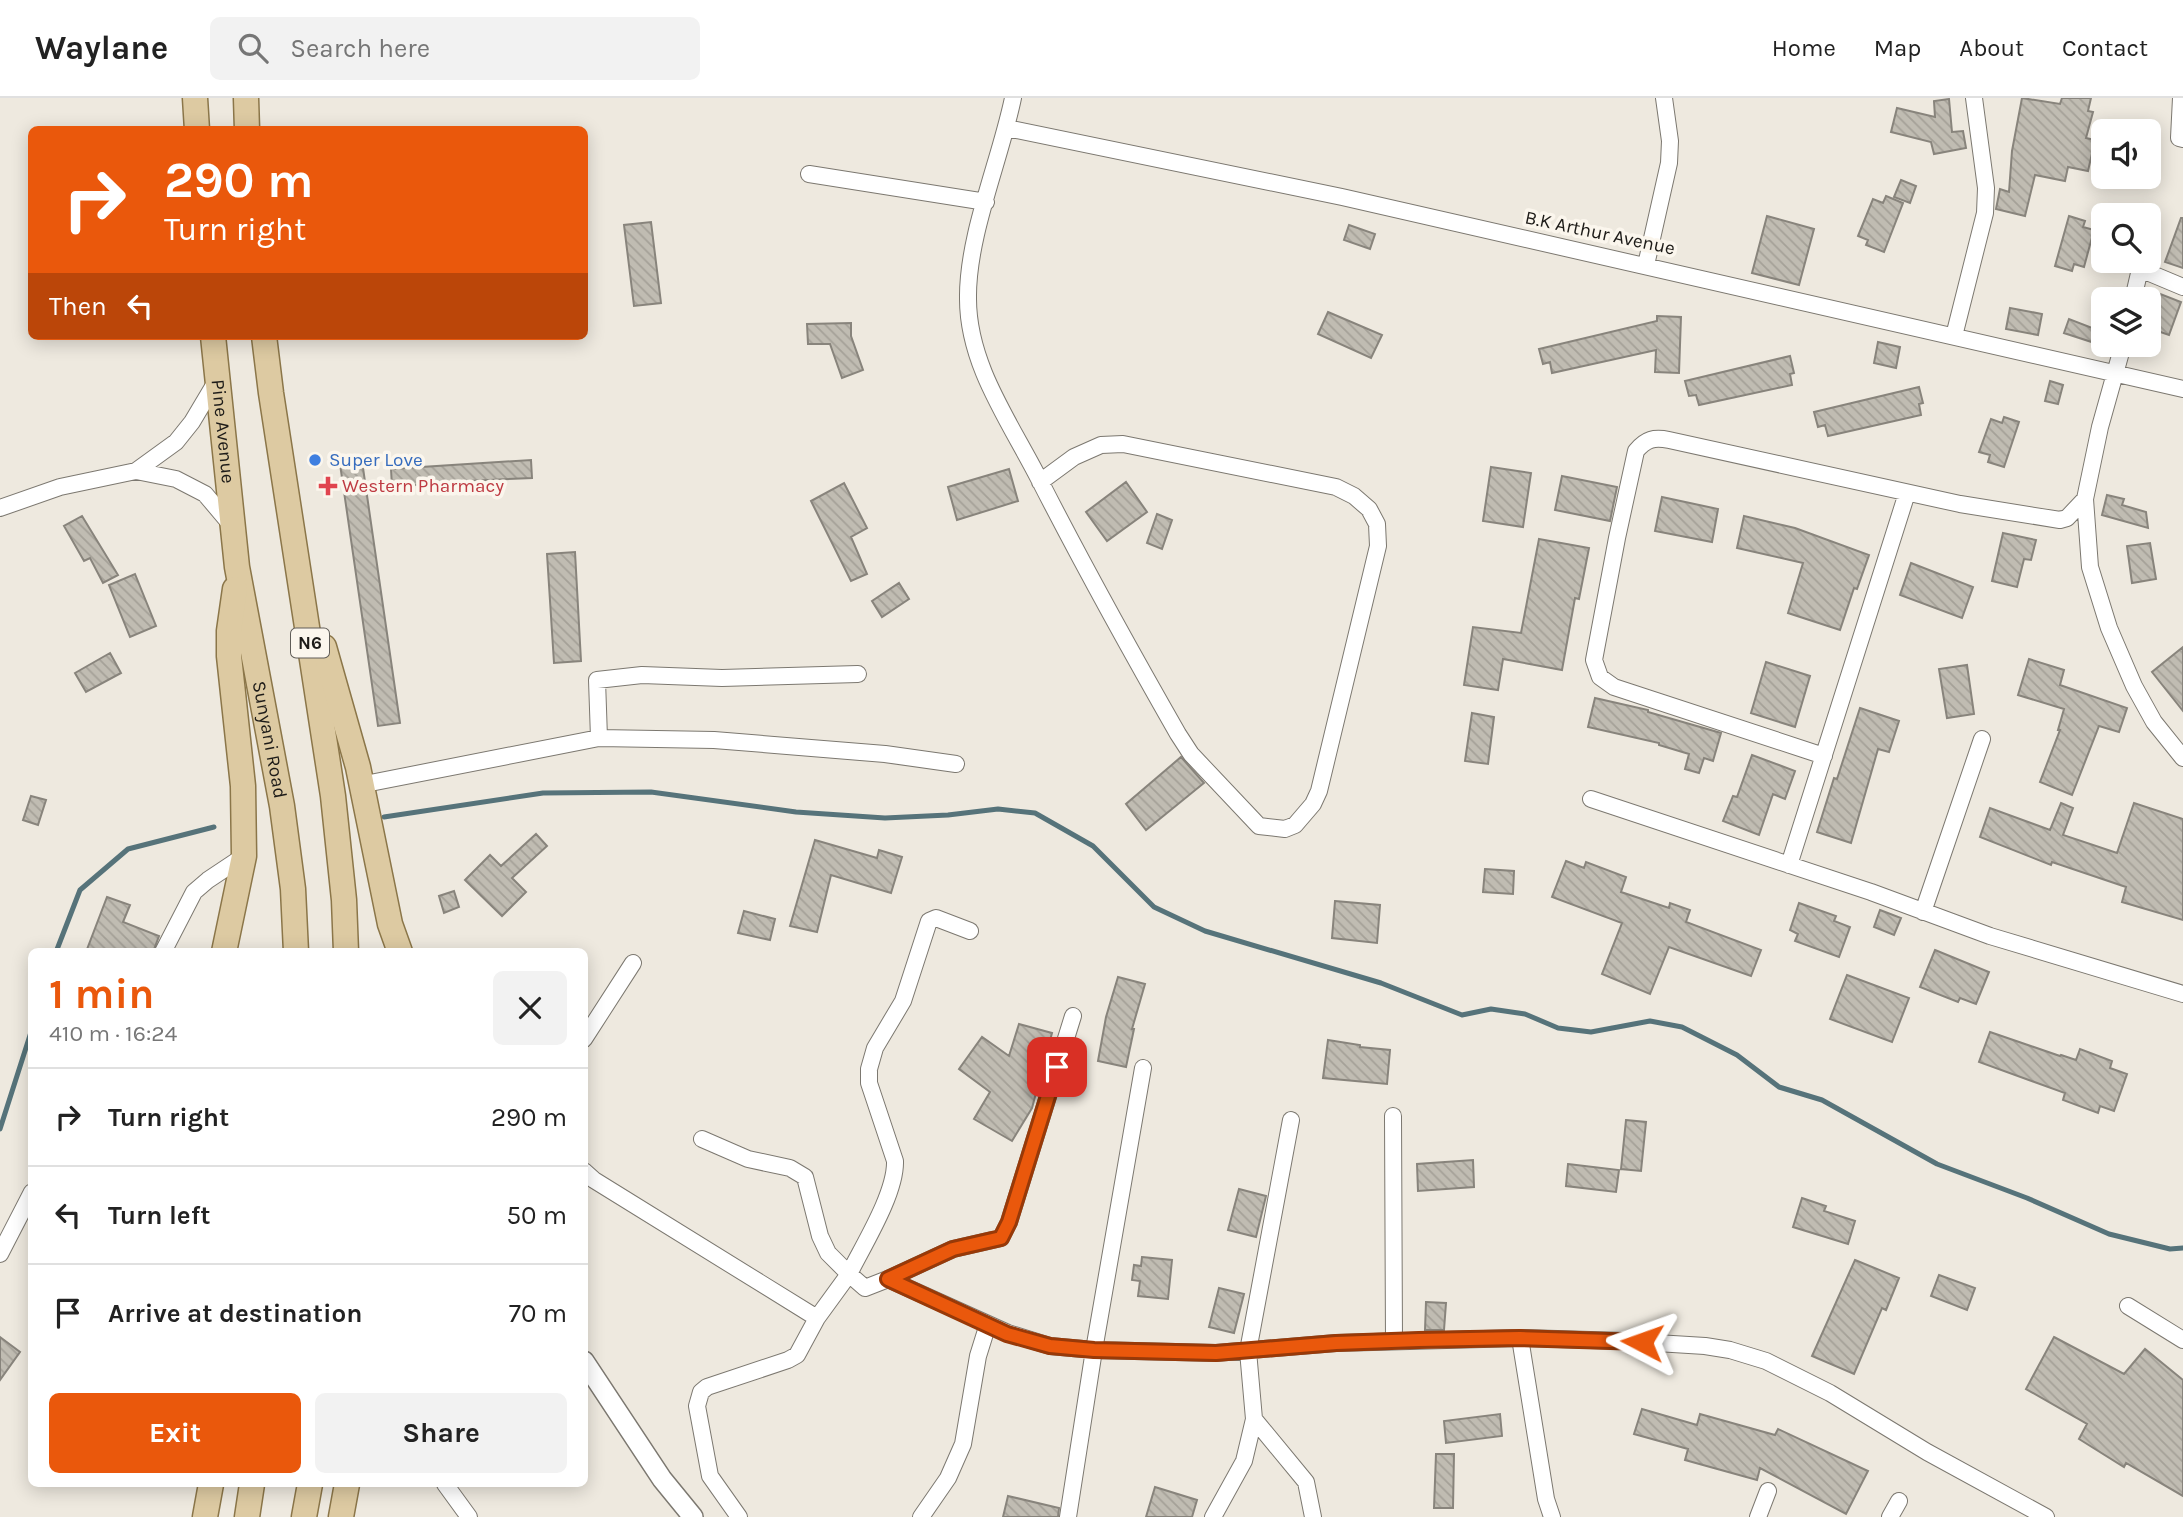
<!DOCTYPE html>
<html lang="en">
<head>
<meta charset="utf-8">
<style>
  :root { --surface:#fff; --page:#f2f2f2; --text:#222; --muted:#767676; --line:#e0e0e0; --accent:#ea580c }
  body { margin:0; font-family:Karla,sans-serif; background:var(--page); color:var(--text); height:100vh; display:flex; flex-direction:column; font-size:26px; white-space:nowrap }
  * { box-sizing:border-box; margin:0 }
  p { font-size:23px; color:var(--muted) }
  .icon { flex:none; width:38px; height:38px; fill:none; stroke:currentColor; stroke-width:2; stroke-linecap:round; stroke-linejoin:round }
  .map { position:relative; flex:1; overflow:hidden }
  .side { position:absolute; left:28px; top:850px; width:560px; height:539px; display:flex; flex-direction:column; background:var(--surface); border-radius:10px; box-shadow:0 4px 18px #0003 }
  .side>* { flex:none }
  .hud { position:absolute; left:28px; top:28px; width:560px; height:214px; border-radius:10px; box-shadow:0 4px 18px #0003; background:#ea580c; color:#fff; overflow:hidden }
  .controls { position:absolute; left:2091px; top:21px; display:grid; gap:14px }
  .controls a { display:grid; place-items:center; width:70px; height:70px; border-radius:10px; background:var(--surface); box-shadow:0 4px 18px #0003; font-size:35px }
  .pin { position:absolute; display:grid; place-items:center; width:60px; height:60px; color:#fff; margin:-30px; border-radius:14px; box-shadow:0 4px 10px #0006 }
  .me { position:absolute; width:77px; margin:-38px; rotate:274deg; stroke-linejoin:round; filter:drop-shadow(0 0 5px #0008) }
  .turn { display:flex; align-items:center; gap:24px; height:147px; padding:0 21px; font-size:32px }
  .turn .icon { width:91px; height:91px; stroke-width:2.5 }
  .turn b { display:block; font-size:49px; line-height:60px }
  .then { display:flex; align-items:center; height:66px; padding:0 21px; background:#0003; gap:14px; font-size:26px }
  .round { display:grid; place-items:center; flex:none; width:74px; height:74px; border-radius:10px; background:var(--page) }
  .head { display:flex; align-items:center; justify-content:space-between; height:119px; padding:0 21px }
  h1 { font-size:42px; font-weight:700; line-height:52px; color:var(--accent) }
  .button { display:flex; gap:14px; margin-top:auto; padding:14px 21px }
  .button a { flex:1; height:80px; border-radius:10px; background:var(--accent); color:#fff; font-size:28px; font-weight:700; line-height:80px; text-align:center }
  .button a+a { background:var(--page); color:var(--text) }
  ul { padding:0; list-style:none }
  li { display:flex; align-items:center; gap:21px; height:98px; padding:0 21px; border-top:2px solid var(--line) }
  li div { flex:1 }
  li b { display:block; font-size:26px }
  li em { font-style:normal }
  header { display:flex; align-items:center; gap:42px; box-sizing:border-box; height:98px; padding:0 35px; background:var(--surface); border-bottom:2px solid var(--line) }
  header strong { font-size:33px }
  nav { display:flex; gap:38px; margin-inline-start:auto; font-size:24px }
  .search { width:490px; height:63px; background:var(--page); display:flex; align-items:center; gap:18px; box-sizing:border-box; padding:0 24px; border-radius:10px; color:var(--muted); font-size:26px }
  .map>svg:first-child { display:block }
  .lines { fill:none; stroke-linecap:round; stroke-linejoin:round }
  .stream { stroke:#56737a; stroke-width:5 }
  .building { fill:url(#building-back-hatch); stroke:#88847c; stroke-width:2 }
  .minor-casing { stroke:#7c7870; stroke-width:18 }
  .tertiary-casing { stroke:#7c7870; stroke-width:22 }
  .primary-casing { stroke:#8b7649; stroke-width:27 }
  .minor { stroke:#fff; stroke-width:16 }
  .tertiary { stroke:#fff; stroke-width:19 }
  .primary { stroke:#ddcaa2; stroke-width:24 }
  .route-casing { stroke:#983908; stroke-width:18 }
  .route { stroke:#ea580c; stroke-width:12 }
  .shop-dot { fill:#3f7fe0; stroke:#fbf6ed; stroke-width:2.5 }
  .health-dot { fill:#e0444e; stroke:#fbf6ed; stroke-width:2.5 }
  .labels { text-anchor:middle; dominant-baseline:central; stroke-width:7; stroke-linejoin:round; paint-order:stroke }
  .shield { fill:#fbf6ed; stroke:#605d58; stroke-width:2 }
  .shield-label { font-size:18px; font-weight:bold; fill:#1d1b18 }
  .street-label { font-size:19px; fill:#1d1b18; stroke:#fbf6ed }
  .shop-label { font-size:19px; fill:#366cbe; stroke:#fbf6ed; text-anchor:start }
  .health-label { font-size:19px; fill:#be3a42; stroke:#fbf6ed; text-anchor:start }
</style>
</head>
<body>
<header>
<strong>Waylane</strong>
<div class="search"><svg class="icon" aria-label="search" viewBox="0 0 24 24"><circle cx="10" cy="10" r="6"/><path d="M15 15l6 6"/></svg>Search here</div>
<nav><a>Home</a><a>Map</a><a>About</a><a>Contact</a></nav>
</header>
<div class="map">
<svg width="2183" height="1419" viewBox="0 0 2183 1419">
  <defs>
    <pattern id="building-back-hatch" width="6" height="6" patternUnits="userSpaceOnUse" patternTransform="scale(1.75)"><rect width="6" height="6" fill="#c0bcb2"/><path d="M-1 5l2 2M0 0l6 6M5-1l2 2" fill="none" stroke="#a5a198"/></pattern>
  </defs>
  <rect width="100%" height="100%" fill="#eee9df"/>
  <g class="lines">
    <path class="stream" d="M384 719 543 695 651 694 796 714 885 720 948 717 998 711 1035 715 1093 748 1154 809 1205 833 1381 885 1462 917 1491 911 1525 916 1558 930 1591 934 1650 923 1682 929 1737 957 1779 989 1822 1002 1937 1066 2027 1100 2109 1136 2170 1151 2183 1150
      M56 854 80 792 128 751 214 729
      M0 1031 32 931"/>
  </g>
  <path class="building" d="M2022 0 2060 6 2062 0H2091L2088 13 2093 14 2086 40 2095 42 2088 73 2068 69 2065 83 2035 77 2025 118 1996 111 2000 91 2009 94 2012 53Z
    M1949 1 1952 34 1963 33 1966 50 1934 56 1931 44 1891 34 1897 10 1935 19 1934 3Z
    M1901 82 1916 88 1910 105 1894 99Z
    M1886 98 1903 105 1884 154 1866 147 1868 142 1858 138 1873 101 1883 105Z
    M1767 118 1814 131 1799 187 1752 175Z
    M2069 118 2085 123 2083 129 2094 132 2084 169 2074 166 2072 173 2055 168Z
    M2181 120H2183V170L2165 164Z
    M651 124 661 205 634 208 624 127Z
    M1349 127 1375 136 1370 151 1344 142Z
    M2155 194 2181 204 2169 237 2149 230V211Z
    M2100 205 2104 206V248L2064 235 2069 221 2092 230Z
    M2010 210 2042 216 2038 237 2006 231Z
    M1328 214 1382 237 1371 260 1318 236Z
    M1657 218 1681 219 1679 275 1655 274 1656 252 1552 275 1550 264 1543 266 1539 251 1657 223Z
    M851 225V238L863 272 842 280 830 246H808L807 226Z
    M1878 244 1900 249 1896 270 1874 265Z
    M1790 258 1794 275 1790 276 1792 287 1699 307 1696 297 1689 298 1685 283Z
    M2050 283 2063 287 2058 306 2045 303Z
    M1919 289 1923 305 1919 306 1921 317 1828 338 1825 327 1818 329 1814 314Z
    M2004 319 2019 324 2004 369 1988 364 1990 357 1979 354 1991 321 2002 325Z
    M531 362 532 380 467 383 392 389 391 371Z
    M362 363 400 625 378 628 340 366Z
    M1491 369 1531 375 1523 429 1483 423Z
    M1009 371 1018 403 957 422 948 389Z
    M1562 378 1617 389 1610 423 1555 412Z
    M1126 384 1147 414 1107 443 1086 414Z
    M844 385 867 430 851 439 867 476 851 483 811 403Z
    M2107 397 2124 401 2122 407 2146 414 2148 430 2102 417Z
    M1662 399 1718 411 1712 444 1655 433Z
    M1157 416 1172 422 1162 451 1147 445Z
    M82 418 118 477 103 485 90 460 84 463 64 428Z
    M1744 418 1795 430 1869 457 1857 491 1854 490 1840 532 1788 515 1803 465 1737 450Z
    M2003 435 2036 442 2031 462 2024 461 2017 489 1992 483Z
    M1539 441 1589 450 1579 501 1575 500 1562 572 1503 561 1498 592 1464 587 1473 529 1521 535Z
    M2150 445 2156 481 2132 485 2127 448Z
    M575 454 581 563 554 565 547 456Z
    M1911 465 1973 489 1962 520 1900 497Z
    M135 476 156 528 130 539 109 487Z
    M899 485 909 501 882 519 872 503Z
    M2183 549V613L2152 574Z
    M110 555 121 575 86 594 75 575Z
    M2029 561 2064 572 2060 587 2127 610 2119 634 2099 628 2072 697 2040 684 2060 632H2058L2064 611 2018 597Z
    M1766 564 1810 578 1795 629 1751 615Z
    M1967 567 1974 616 1947 620 1939 571Z
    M1595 600 1648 612V614L1721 635 1713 663 1704 660 1699 675 1685 671 1689 656 1659 647V645L1588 629Z
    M1860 610 1899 623 1889 654 1878 651 1851 745 1817 734 1834 680 1837 681Z
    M1472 615 1494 619 1488 666 1465 663Z
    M1752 657 1795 673 1785 701 1773 696 1759 737 1723 723 1733 698 1737 699Z
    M1181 659 1204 685 1146 732 1126 706Z
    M31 698 46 702 38 727 23 722Z
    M2061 705 2073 710 2063 737 2117 755 2134 705 2183 721V822L2122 804 2126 789 2052 764 2051 767 1980 739 1990 710 2050 732Z
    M536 736 547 748 512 780 526 794 502 818 465 782 490 757 501 768Z
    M815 742 877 760 879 752 902 759 891 795 831 777 817 834 790 828Z
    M1566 763 1584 770 1586 764 1626 779 1621 794 1669 810 1670 805 1690 812 1686 824 1761 852 1751 878 1669 849 1650 896 1602 876 1622 825 1552 799Z
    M1485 771 1514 773 1513 796 1483 794Z
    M454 793 459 809 444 815 439 798Z
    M107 799 130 807 123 824 159 838 153 854H86Z
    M1335 803 1380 807 1377 845 1332 840Z
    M1799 805 1836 818 1834 823 1850 829 1839 859 1795 843 1798 836 1790 832Z
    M1880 812 1901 820 1894 837 1874 829Z
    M744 813 775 821 770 842 738 835Z
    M1935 852 1989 874 1976 906 1960 900 1958 904 1920 889Z
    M1847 877 1909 900 1892 944 1830 921Z
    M1118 879 1145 886 1132 931H1134L1126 969 1098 963 1106 919Z
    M1019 926 1052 935 1032 1010 1012 1043 974 1021 990 994 959 971 982 939 1009 958Z
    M1990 934 2060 958 2061 957 2076 962 2080 951 2112 963 2110 970 2127 976 2114 1013 2100 1008 2098 1015 2063 1002 2065 995 1979 964Z
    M1328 942 1360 947V949L1390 952 1387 986 1323 980Z
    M1626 1022 1646 1024 1641 1073 1621 1071Z
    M1473 1062 1474 1089 1418 1093 1417 1066Z
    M1568 1066 1619 1072 1616 1094 1566 1088Z
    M1239 1091 1266 1098 1256 1139 1228 1132Z
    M1802 1100 1826 1108 1824 1113 1855 1123 1848 1146 1793 1129Z
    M1142 1159 1172 1162 1168 1201 1138 1198 1140 1183 1132 1182 1134 1167 1141 1168Z
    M1855 1162 1899 1180 1886 1212 1882 1210 1854 1276 1812 1258Z
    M1939 1177 1975 1190 1967 1212 1931 1198Z
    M1219 1190 1244 1196 1234 1235 1209 1229Z
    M1426 1204 1446 1205 1444 1232H1425Z
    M0 1239 20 1254 0 1282Z
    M2054 1239 2124 1276 2145 1251 2183 1282V1398L2126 1365 2124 1369 2079 1341 2087 1326 2026 1291Z
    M1642 1311 1697 1327 1700 1316 1775 1337 1778 1331 1868 1373 1846 1416 1760 1370 1757 1382 1685 1362 1688 1351 1634 1336Z
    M1500 1316 1502 1338 1446 1345 1444 1323Z
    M1436 1356H1454L1453 1410H1434Z
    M1155 1389 1197 1402 1192 1419H1146Z
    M1008 1398 1059 1410 1058 1419H1003Z"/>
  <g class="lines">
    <defs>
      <path id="minor" d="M1013 0C1000 63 967 138 968 201 968 267 1010 324 1039 381 1083 467 1130 552 1178 636L1191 656 1259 728 1285 731 1295 727 1313 706 1319 693 1378 448 1377 426 1369 411 1354 398 1336 389 1123 346 1101 347 1074 359 1040 384
        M2181 0 2179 40 2183 41
        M1007 30 1342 99 2183 291
        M809 76 986 104
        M1646 167 1669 65 1670 43 1664 0
        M2133 201 2140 171 2183 189
        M1954 238 1985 115 1986 90 1974 0
        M2123 247 2100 329 2085 401 2090 469 2109 530 2134 588 2154 624 2183 660
        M136 373 176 344 192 324 217 282
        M0 410 60 389 136 373 176 381 205 396 232 428
        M599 640 597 582 642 577 722 580 858 576
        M1824 658 1614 589 1600 579 1594 562 1617 440 1636 353C1646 341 1654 339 1669 342L1960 406 2060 422 2067 420 2085 401
        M360 687 599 640 714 642 885 656 956 666
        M1591 701 1871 794 1990 838 2183 896
        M1789 767 1907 395
        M1923 814 1982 641
        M163 854 194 794 208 782 244 758
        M584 941 633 865
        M1393 1018 1394 1243
        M702 1041 748 1061 790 1070 805 1079 820 1138 828 1155 849 1176C864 1146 896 1095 895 1063L869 985V971L875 950 903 903 929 823 936 820 970 833
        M584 1073 594 1082 817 1220
        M0 1156 32 1094
        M888 1181 953 1151 1001 1140 1009 1124 1073 918
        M2128 1208 2183 1242
        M1520 1240 1546 1401 1552 1419
        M1254 1321 1306 1384 1313 1419
        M445 1386 469 1419
        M739 1419 710 1378 697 1308 701 1294 707 1289 788 1262 797 1257 817 1220 849 1176 865 1190 888 1181 1008 1235 1050 1248 1094 1252 1216 1255 1336 1245 1520 1240 1624 1243 1705 1248 1730 1252 1766 1263 1830 1295 1927 1354 2046 1419
        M921 1419 948 1380 963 1346 978 1258 988 1226
        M1068 1419 1094 1252 1143 970
        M1213 1419 1244 1363 1254 1321 1248 1253 1291 1022
        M1758 1419 1768 1393
        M1890 1419 1899 1403"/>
      <path id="tertiary" d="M584 1263 662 1381 693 1419"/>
      <g id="primary">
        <path d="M195 0 197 32"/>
        <path d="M246 0 247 32"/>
        <path id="s1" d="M213 238 237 469 282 708 293 791 296 854"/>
        <path d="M264 238 271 295 333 698 344 802 346 854"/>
        <path d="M324 549 358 669 390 826 400 854"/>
        <path d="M224 854 244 758 243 688 229 558V533L235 491"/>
        <path d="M205 1419 211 1386"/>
        <path d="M247 1419 252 1386"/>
        <path d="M304 1419 310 1386"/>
        <path d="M341 1419 347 1386"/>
      </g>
    </defs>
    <use href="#minor" class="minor-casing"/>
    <use href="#tertiary" class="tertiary-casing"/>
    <use href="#primary" class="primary-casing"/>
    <use href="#minor" class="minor"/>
    <use href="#tertiary" class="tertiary"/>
    <use href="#primary" class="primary"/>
  </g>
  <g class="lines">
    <defs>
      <path id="route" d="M1057 969 1009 1124 1001 1140 953 1151 888 1181 1007 1236 1050 1248 1094 1252 1216 1255 1336 1245 1419 1242 1520 1240 1642 1244"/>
    </defs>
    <use href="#route" class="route-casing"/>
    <use href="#route" class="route"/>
  </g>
  <circle class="shop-dot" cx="315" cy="362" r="7"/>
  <path class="health-dot" d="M324.5 377.5h7v7h7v7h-7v7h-7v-7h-7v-7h7z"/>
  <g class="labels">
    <rect class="shield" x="291" y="530.5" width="38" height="29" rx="5"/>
    <g class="shield-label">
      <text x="310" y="545">N6</text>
    </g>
    <g class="street-label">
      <text transform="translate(1600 135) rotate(12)">B.K Arthur Avenue</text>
      <text stroke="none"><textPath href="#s1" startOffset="96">Pine Avenue</textPath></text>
      <text stroke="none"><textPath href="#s1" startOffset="408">Sunyani Road</textPath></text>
    </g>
    <g class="shop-label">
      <text x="329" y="362">Super Love</text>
    </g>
    <g class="health-label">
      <text x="342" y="388">Western Pharmacy</text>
    </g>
  </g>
</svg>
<div class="controls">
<a><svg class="icon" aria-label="sound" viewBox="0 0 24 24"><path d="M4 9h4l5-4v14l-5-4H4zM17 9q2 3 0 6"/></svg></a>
<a><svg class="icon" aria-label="search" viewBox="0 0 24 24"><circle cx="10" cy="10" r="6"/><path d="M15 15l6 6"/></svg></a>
<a><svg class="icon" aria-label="layers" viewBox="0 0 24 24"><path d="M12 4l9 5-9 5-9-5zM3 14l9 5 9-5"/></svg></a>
</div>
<div class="pin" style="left:1057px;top:969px;background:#d93025"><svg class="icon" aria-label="arrive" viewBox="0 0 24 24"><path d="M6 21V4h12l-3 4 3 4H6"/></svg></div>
<svg class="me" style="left:1642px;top:1244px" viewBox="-20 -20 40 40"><path d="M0-17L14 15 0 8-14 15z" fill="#ea580c" stroke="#fff" stroke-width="4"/></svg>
<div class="hud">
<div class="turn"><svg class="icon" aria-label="right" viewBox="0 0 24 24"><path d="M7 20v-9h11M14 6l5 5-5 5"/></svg><div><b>290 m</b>Turn right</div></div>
<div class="then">Then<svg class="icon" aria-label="left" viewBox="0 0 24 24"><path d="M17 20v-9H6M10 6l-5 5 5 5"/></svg></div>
</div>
<section class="side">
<div class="head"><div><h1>1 min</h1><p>410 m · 16:24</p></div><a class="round"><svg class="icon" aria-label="close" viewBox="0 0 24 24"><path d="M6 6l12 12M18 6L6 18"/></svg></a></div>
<ul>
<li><svg class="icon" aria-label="right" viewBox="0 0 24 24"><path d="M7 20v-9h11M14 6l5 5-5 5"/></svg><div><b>Turn right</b></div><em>290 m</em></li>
<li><svg class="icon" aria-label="left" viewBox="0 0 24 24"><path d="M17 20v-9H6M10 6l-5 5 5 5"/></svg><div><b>Turn left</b></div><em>50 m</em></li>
<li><svg class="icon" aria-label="arrive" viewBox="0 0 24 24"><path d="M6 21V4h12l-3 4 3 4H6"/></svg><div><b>Arrive at destination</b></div><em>70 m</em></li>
</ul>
<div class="button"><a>Exit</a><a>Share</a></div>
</section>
</div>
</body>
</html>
